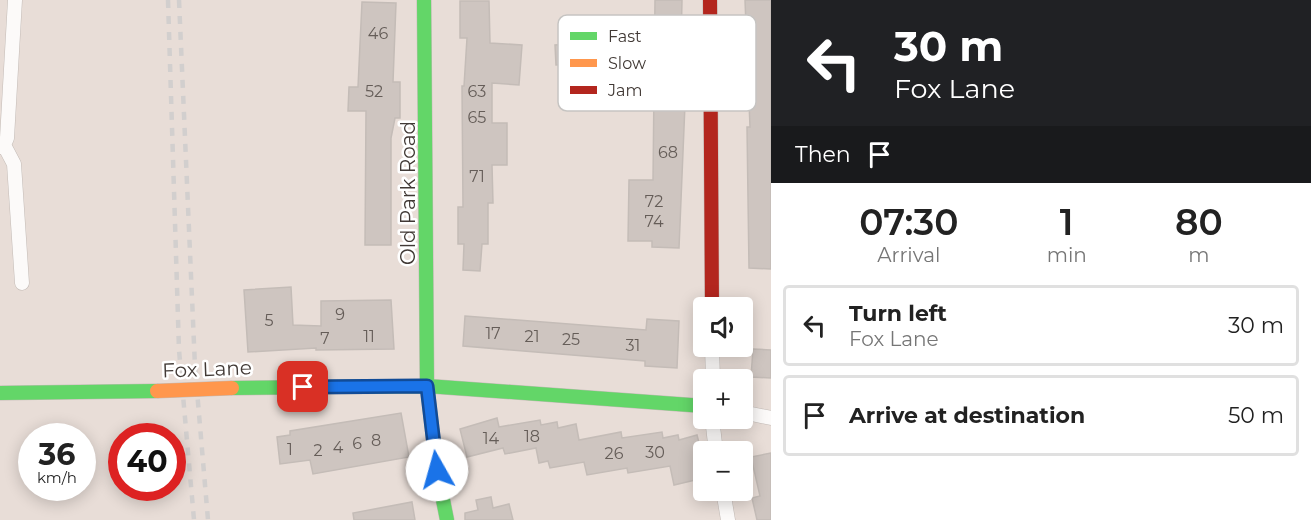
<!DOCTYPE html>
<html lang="en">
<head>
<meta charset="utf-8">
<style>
  :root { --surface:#fff; --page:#f2f2f2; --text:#222; --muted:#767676; --line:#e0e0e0 }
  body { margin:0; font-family:Montserrat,sans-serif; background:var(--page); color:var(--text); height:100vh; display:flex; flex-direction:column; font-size:22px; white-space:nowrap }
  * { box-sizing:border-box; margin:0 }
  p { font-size:20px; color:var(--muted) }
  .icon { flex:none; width:33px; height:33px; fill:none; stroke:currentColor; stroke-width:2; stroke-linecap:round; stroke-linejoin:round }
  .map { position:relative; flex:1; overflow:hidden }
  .side { display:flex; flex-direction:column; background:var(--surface); width:540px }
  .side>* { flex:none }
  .guide { background:#202124; color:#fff; overflow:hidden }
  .controls { position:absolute; left:693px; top:297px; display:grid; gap:12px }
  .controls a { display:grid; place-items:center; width:60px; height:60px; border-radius:6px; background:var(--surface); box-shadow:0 3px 15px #0003; font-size:30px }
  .speed { position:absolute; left:18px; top:423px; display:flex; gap:12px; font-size:30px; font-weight:700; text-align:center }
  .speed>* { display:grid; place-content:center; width:78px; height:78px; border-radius:50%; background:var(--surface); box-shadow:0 3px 15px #0003; line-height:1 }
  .speed small { font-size:15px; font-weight:400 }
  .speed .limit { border:9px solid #d22; background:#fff; color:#111 }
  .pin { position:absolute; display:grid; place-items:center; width:51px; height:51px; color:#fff; margin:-26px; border-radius:12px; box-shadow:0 3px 9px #0006 }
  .me { position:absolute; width:66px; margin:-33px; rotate:353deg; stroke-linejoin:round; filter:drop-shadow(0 0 4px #0008) }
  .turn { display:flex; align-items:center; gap:21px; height:126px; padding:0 24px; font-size:27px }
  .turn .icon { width:78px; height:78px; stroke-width:2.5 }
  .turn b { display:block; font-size:42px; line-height:51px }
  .then { display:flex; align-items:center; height:57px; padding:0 24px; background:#0003; gap:12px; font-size:22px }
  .eta { display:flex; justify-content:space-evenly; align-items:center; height:102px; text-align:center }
  .eta b { font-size:36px; font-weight:600; line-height:42px }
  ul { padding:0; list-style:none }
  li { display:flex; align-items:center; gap:18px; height:81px; margin:0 12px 9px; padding:0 12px; border:3px solid var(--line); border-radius:6px }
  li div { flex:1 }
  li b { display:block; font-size:22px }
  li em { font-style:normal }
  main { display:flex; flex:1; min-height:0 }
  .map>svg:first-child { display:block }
  .building { fill:#cec5c0; stroke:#c4bcb7; stroke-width:1.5 }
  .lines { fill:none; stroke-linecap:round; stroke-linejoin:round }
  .street-casing { stroke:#c3bbb6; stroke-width:15 }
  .fast-casing { stroke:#c3bbb6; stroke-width:15 }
  .jam-casing { stroke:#c3bbb6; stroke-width:15 }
  .street { stroke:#fcfaf9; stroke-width:14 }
  .fast { stroke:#63d668; stroke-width:14 }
  .jam { stroke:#b3261e; stroke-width:14 }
  .rail { stroke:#d2cfce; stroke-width:4.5; stroke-dasharray:8 8; stroke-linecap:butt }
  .slow-bridge-casing { stroke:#c3bbb6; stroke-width:15; stroke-linecap:butt }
  .slow-bridge { stroke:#ff974d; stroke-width:14 }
  .route-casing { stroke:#114b97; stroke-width:15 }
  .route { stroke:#1a73e8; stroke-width:10 }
  .labels { text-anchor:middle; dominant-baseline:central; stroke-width:5; stroke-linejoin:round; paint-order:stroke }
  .number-label { font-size:16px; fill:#655d58 }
  .street-label { font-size:20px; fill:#413935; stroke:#fff }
  .key { fill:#fff; stroke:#c6c4c2; stroke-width:1.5 }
  .key-label { font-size:16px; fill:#413935 }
</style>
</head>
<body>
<main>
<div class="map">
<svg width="771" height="520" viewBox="0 0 771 520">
  <rect width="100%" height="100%" fill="#e8ddd7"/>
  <path class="building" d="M655 0H682L681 47H685L681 103 685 104 679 248 652 247V241H628L629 180H653Z
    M745 0H771V269L749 268 747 127H750Z
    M460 1H489L490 43 522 45 519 85 492 83V123H507V165H492L493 203H488V244H482L480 271 463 270 464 244H458V207H463L462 86H464L467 38H460Z
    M362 2 396 3 393 82H400V118H395L391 138V245H365L366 111H348L349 87H358Z
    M570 44 571 64 556 65 555 45Z
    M291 287 293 325 321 326V301L391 300 394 349 316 350V348L248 352 244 290Z
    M465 316 646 330 647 319 679 321 677 368 645 366V361L463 346Z
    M753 349 771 350V378L751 377Z
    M401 413 409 457 313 474 310 460 280 464 277 437 290 435V431Z
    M497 418 499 427 540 420 541 425 557 422 558 428 576 424 579 440 621 432 622 438 662 432 663 438 678 435 679 440 697 435 704 462V478L674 485 670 466 628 473 627 468 587 475 584 462 550 468 548 461 539 463 536 448 505 454 503 448 467 457 460 429Z
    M771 453V520H757L752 498 760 496 751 457Z
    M491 497 493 508 509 504 513 520H465V513L478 510 476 500Z
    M412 502 415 520H354L353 513Z"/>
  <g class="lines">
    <defs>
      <path id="street" d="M4 145 14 164 22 283
        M0 147 4 145 7 138 15 0
        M712 346 713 380
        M742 412 771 418
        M712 418 716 452
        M723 490 728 520"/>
      <path id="fast" d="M424 0 427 386 437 470 447 520
        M232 388 427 386 704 406
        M0 393 157 391"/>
      <path id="jam" d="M710 0 712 308"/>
    </defs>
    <use href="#street" class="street-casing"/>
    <use href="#fast" class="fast-casing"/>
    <use href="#jam" class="jam-casing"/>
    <use href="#street" class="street"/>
    <use href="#fast" class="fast"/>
    <use href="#jam" class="jam"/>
    <path class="rail" d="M168 0 179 350 194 520
      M179 0 195 367 208 520"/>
    <defs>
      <path id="slow-bridge" d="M157 391 232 388"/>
    </defs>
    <use href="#slow-bridge" class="slow-bridge-casing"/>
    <use href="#slow-bridge" class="slow-bridge"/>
  </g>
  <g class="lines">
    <defs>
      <path id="route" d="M303 387 427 386 437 470"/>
    </defs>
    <use href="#route" class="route-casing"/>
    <use href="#route" class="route"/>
  </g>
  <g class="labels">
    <g class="number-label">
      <text x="378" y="33">46</text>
      <text x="374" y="91">52</text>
      <text x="477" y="91">63</text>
      <text x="477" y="117">65</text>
      <text x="668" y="152">68</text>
      <text x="477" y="176">71</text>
      <text x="654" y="201">72</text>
      <text x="654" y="221">74</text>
      <text x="340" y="314">9</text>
      <text x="269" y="320">5</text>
      <text x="493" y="333">17</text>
      <text x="369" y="336">11</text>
      <text x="532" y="336">21</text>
      <text x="325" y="338">7</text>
      <text x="571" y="339">25</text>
      <text x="633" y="345">31</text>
      <text x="532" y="436">18</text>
      <text x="491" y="438">14</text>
      <text x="376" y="440">8</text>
      <text x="357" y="443">6</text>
      <text x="338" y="447">4</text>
      <text x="290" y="449">1</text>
      <text x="318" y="450">2</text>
      <text x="655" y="452">30</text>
      <text x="614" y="453">26</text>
    </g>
    <g class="street-label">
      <text transform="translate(408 193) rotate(-90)">Old Park Road</text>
      <text transform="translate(207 369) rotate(-2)">Fox Lane</text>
    </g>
  </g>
  <rect x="558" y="15" width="198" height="96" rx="9" class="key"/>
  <rect x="570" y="32" width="27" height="8" fill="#63d668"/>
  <rect x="570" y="59" width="27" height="8" fill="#ff974d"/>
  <rect x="570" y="86" width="27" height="8" fill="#b3261e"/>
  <g class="key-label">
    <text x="608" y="42">Fast</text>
    <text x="608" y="69">Slow</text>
    <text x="608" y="96">Jam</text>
  </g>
</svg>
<div class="controls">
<a><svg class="icon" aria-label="sound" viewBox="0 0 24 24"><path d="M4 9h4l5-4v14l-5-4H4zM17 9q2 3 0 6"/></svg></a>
<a>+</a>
<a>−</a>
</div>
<div class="speed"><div>36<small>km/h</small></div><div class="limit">40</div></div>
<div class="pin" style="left:303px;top:387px;background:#d93025"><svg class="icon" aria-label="arrive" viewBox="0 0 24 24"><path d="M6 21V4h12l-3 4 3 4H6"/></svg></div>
<svg class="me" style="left:437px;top:470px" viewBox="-20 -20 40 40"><circle r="19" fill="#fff"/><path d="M0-13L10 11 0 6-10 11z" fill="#1a73e8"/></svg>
</div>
<section class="side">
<div class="guide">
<div class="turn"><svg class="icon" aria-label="left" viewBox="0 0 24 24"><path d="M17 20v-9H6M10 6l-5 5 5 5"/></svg><div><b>30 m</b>Fox Lane</div></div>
<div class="then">Then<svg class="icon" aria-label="arrive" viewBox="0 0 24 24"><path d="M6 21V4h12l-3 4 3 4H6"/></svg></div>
</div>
<div class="eta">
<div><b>07:30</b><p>Arrival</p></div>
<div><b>1</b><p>min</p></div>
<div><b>80</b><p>m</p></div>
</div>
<ul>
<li><svg class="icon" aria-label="left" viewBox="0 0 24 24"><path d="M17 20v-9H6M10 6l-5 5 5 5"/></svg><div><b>Turn left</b><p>Fox Lane</p></div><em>30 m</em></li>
<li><svg class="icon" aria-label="arrive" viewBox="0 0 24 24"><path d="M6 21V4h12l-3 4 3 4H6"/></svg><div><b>Arrive at destination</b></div><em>50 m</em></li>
</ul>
</section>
</main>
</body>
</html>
